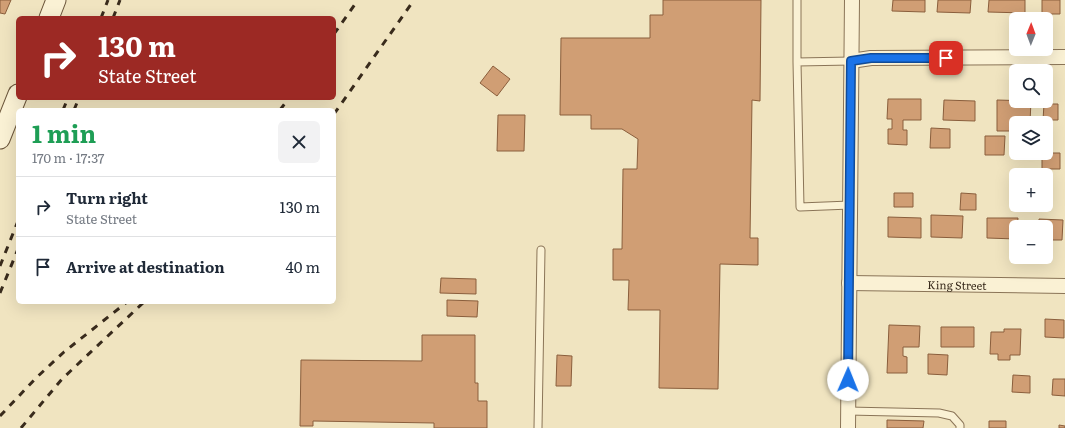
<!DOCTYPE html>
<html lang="en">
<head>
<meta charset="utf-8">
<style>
  :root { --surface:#fff; --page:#f2f2f3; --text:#1f2937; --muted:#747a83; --line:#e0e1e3 }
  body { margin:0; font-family:Literata,serif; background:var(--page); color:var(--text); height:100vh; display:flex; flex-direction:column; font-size:15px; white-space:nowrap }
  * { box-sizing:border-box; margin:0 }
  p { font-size:13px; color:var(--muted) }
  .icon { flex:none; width:22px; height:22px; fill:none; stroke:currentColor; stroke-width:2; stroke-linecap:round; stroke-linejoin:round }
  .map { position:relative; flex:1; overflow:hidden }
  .drawer { position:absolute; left:16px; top:108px; width:320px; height:196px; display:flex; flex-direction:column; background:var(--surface); border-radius:6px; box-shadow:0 4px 16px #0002 }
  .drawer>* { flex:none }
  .banner { position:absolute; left:16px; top:16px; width:320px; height:84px; border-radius:6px; box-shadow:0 4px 16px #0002; background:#9c2924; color:#fff; overflow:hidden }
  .needle { width:26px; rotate:1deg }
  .buttons { position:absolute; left:1009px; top:12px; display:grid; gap:8px }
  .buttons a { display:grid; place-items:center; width:44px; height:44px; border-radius:6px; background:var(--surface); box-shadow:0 4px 16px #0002; font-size:20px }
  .pin { position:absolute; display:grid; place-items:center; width:34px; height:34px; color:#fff; margin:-17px; border-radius:8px; box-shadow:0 2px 6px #0006 }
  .me { position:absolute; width:44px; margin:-22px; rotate:1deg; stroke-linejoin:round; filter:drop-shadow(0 0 3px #0008) }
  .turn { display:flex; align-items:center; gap:14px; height:84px; padding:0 16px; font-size:18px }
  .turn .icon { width:52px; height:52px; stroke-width:2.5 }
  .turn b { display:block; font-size:28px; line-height:34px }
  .round { display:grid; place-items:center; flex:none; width:42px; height:42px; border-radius:6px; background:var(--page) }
  .overview { display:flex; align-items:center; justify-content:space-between; height:68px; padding:0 16px }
  h1 { font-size:24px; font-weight:700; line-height:30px; color:#1e9e55 }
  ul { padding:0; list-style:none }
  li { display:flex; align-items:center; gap:12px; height:60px; padding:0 16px; border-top:1px solid var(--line) }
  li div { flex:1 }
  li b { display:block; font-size:15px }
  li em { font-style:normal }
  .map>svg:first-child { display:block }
  .building { fill:#d09e74; stroke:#8a5e3c }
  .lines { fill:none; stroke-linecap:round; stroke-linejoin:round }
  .lane-casing { stroke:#8a7457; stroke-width:9 }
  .street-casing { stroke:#8a7457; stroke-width:16 }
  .secondary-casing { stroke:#6b553a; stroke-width:21 }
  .lane { stroke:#faf1d4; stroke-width:7 }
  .street { stroke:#faf1d4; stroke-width:14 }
  .secondary { stroke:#faf1d4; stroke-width:19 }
  .rail { stroke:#392b1c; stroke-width:3; stroke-dasharray:7 7; stroke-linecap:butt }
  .route-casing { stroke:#114b97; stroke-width:10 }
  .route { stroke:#1a73e8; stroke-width:7 }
  .labels { text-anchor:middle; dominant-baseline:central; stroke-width:3; stroke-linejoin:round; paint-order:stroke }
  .street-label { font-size:11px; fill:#392b1c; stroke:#f7edd0 }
</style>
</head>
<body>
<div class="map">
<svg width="1065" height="428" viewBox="0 0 1065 428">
  <rect width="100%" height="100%" fill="#f0e4c0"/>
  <path class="building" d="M0 0H11L5 14 0 13Z
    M663 0H761L760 101 752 100 750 238H758V265L720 264 718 389 659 388 660 310H628L629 280H613V249H622L623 169H637L638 139 622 129H591V115H560L561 38H650V15H663Z
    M893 0H925V12L892 11Z
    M938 0H971L970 13 937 12Z
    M989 0H1025V13L988 12Z
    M1042 0H1060V14H1042Z
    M493 66 510 79 497 96 480 83Z
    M888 99H921V120H903V130H907V145L888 144V129H892V119H887Z
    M944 100 975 101V121L943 120Z
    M997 100 1031 101 1030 122 1016 123V131H997Z
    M1044 104H1058V120H1043Z
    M498 115H525L524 151H497Z
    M931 128 950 129V148H930Z
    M985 136H1005L1004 155H985Z
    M1042 153H1060V169H1042Z
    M1014 192H1016V205H1035V209H1014Z
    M894 193H913V207H894Z
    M961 193 976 194V210H960Z
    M931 215 963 216 962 238 931 237Z
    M888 217 921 218V238L888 237Z
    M987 218H1018L1016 239 987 238Z
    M1039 219 1063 220 1062 240H1046V227H1039Z
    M441 278 476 279V294L440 293Z
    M447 300 478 301 477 317 447 316Z
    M1045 319 1064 320V338L1045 337Z
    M889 325 920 326 919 347H903V356L907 357V373H887Z
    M941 327H974V347H941Z
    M1004 329H1021L1020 355H1010V360H998V354H990L991 332H1004Z
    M422 335H475V383H478V401H487V428H434V423L313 421V426H300L301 360 422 361Z
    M928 354 948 355 947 375 928 374Z
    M557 355 572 356 571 386H556Z
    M1013 375 1030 376V393L1012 392Z
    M1053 379H1065V396L1052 395Z
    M887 420 924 421 923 428H887Z
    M989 421H1006V428H989Z
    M1059 425 1065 426V428H1059Z"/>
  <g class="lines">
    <defs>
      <path id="lane" d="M797 0V62L851 61
        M797 62 800 207 850 205
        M848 411 939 413 952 416 960 425V428
        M538 428 541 250"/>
      <g id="street">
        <path d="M851 61 871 58 1065 57"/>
        <path id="s1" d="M849 283 1065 286"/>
        <path d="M848 428 852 0"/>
      </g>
      <path id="secondary" d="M49 18 56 0
        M0 139 18 94"/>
    </defs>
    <use href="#lane" class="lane-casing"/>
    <use href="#street" class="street-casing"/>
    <use href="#secondary" class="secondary-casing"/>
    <use href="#lane" class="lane"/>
    <use href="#street" class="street"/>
    <use href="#secondary" class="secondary"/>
    <path class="rail" d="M101 18 108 0
      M113 18 120 0
      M334 34 358 0
      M63 110 68 98
      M74 110 79 98
      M280 110 289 98
      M334 114 414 0
      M0 266 18 221
      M0 293 18 249
      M0 416 36 378 64 352 127 302
      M21 428 62 379 144 302"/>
  </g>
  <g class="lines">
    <defs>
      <path id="route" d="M848 380 851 61 871 58H946"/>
    </defs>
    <use href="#route" class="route-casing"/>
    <use href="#route" class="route"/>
  </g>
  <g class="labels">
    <g class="street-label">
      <text stroke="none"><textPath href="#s1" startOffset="108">King Street</textPath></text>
    </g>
  </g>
</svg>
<div class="buttons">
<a><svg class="needle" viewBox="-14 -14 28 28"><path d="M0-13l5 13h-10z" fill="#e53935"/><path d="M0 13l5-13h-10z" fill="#747a83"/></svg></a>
<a><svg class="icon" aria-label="search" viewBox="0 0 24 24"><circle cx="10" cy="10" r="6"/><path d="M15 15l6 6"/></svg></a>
<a><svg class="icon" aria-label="layers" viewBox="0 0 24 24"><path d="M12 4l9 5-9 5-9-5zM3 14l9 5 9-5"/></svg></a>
<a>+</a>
<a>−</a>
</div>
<div class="pin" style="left:946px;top:58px;background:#d93025"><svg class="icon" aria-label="arrive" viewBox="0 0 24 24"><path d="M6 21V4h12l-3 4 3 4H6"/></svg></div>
<svg class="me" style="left:848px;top:380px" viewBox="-20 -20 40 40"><circle r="19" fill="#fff"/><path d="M0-13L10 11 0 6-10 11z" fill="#1a73e8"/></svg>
<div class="banner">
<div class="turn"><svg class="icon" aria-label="right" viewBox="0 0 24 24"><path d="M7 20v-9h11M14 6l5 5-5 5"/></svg><div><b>130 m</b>State Street</div></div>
</div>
<section class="drawer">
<div class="overview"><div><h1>1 min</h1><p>170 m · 17:37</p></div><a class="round"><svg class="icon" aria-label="close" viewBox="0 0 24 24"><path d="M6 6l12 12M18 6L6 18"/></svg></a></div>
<ul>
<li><svg class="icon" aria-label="right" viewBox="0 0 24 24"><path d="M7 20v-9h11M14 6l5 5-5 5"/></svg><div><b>Turn right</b><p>State Street</p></div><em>130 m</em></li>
<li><svg class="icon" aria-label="arrive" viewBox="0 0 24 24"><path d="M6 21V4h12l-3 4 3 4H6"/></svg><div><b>Arrive at destination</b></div><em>40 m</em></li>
</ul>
</section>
</div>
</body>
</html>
